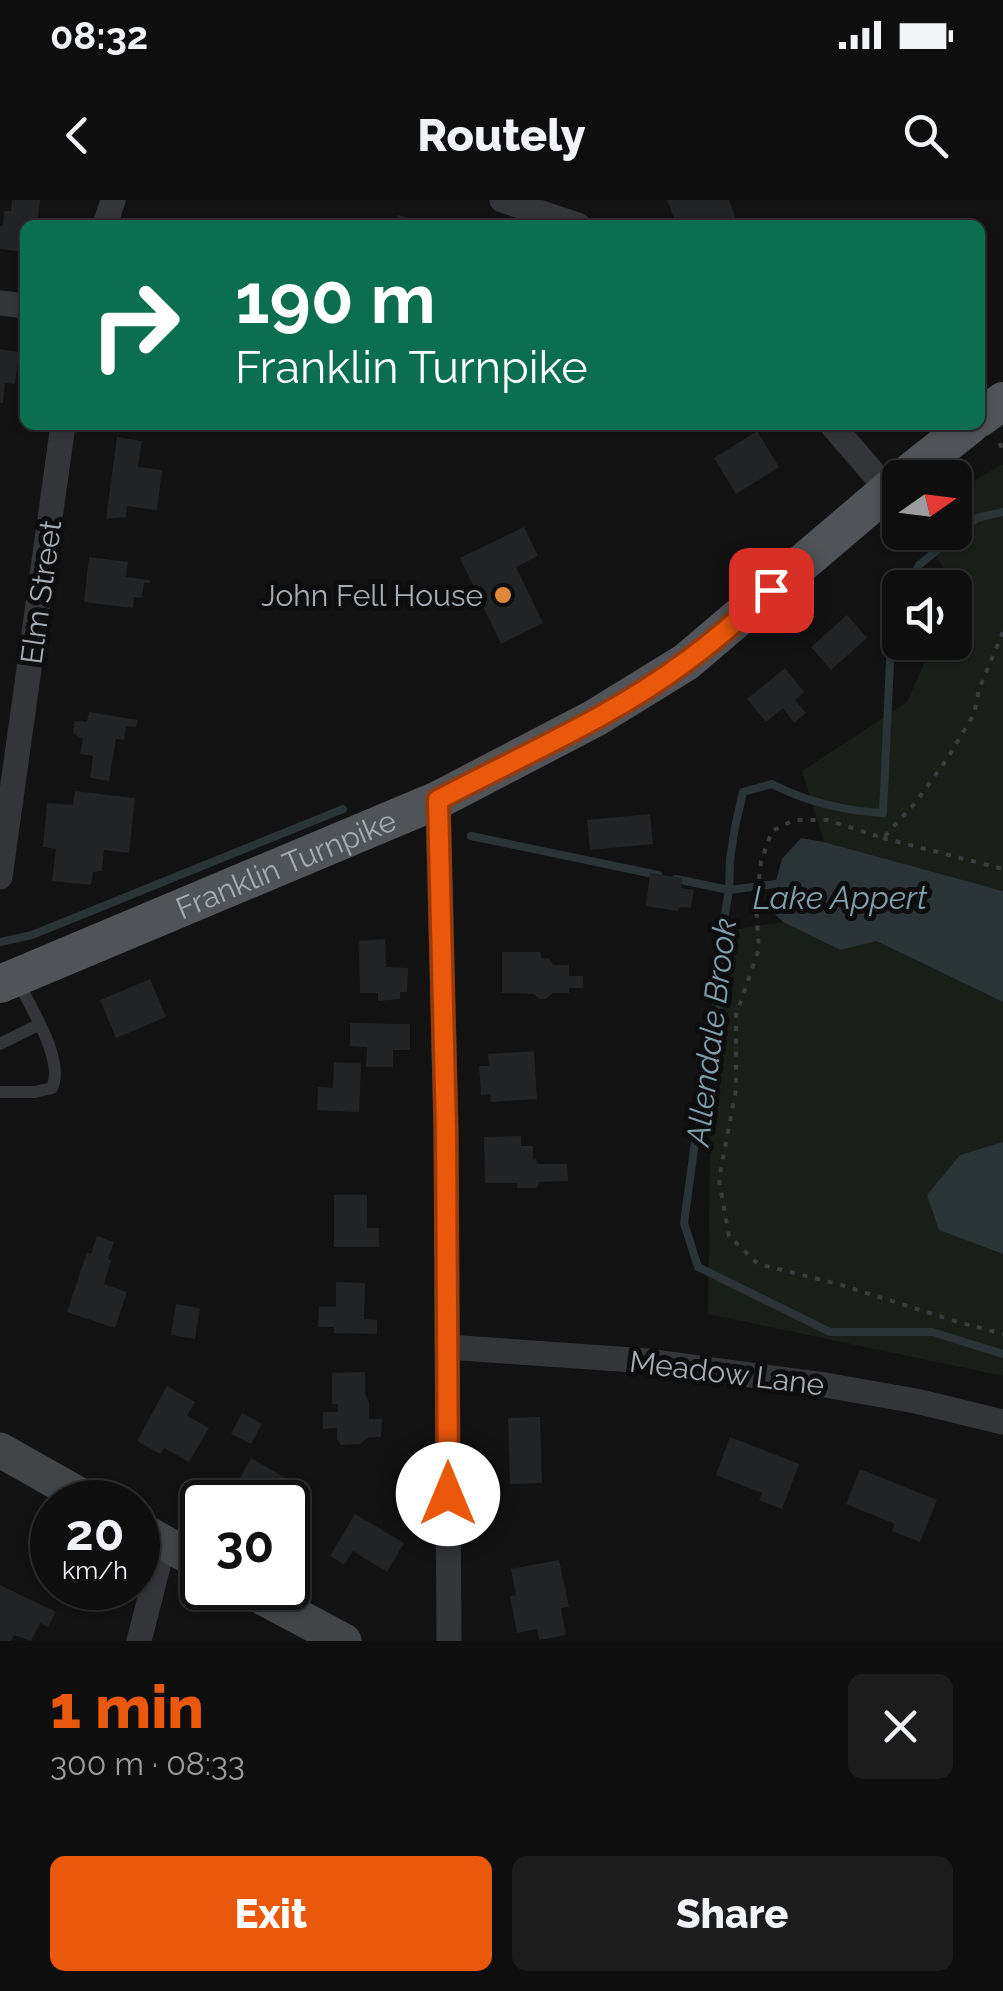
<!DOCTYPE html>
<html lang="en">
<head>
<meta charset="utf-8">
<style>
  :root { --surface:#0e0e0e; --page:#1c1c1c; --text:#f1f3f6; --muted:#9b9c9e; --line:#2e2e2e; --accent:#ea580c }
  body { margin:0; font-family:Raleway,sans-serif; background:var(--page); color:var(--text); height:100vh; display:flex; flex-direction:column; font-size:38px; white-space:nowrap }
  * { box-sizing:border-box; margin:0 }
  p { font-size:32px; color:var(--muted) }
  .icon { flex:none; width:55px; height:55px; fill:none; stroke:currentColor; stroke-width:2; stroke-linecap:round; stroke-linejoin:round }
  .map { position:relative; height:1441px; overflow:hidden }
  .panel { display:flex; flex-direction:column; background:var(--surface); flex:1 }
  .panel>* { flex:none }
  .top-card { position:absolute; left:20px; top:20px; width:965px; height:210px; border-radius:15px; box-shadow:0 2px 8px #0004,0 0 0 2px var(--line); background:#0b6e4f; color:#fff; overflow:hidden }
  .needle { width:65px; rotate:76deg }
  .controls { position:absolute; left:882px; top:260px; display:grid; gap:20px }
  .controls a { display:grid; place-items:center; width:90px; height:90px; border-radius:15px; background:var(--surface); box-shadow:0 2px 8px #0004,0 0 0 2px var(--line); font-size:50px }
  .speed { position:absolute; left:30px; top:1280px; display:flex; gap:20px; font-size:50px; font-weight:700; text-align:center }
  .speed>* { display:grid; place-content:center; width:130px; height:130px; border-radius:50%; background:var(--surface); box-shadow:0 2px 8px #0004,0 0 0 2px var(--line); line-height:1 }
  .speed small { font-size:25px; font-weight:400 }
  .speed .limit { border:5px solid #111; border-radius:15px; background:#fff; color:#111 }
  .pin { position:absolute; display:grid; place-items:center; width:85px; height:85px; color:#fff; margin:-42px; border-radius:20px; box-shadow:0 5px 15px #0006 }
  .me { position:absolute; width:110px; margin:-55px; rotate:0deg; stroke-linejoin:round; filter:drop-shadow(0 0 8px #0008) }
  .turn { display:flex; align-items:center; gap:35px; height:210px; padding:0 50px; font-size:45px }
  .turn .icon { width:130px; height:130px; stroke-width:2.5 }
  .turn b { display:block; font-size:70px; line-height:85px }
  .round { display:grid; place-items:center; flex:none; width:105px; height:105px; border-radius:15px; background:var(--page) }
  .headline { display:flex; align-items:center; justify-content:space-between; height:170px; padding:0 50px }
  h1 { font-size:60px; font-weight:800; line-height:75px; color:var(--accent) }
  .primary-button { display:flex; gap:20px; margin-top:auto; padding:20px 50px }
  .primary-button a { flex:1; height:115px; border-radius:15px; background:var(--accent); color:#fff; font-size:40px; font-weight:800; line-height:115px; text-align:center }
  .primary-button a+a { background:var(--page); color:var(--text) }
  .status { display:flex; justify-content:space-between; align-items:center; height:70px; padding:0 50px; background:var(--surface); direction:ltr }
  .status svg { height:28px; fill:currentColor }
  header { display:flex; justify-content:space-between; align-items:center; height:130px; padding:0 50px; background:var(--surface); font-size:45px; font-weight:800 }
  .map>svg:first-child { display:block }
  .green { fill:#191e19 }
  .water { fill:#2a3336 }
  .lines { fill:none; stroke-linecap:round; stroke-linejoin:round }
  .stream { stroke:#2a3336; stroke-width:8 }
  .building { fill:#222324 }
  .path { stroke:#3a3c3f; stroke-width:4; stroke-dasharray:5 8; stroke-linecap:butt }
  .service { stroke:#343538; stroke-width:12 }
  .minor { stroke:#343538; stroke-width:25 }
  .secondary { stroke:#424548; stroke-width:35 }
  .primary { stroke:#505357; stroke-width:38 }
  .route-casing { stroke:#983908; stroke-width:25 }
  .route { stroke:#ea580c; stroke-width:18 }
  .poi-dot { fill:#e0873e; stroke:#0d0d0e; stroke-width:4 }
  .labels { text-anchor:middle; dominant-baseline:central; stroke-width:10; stroke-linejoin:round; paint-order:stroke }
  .street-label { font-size:30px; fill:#a5acb3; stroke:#0d0d0e }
  .poi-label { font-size:30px; fill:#a5acb3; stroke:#0d0d0e; text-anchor:end }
  .water-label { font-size:32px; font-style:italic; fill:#7fa0ab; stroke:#0d0d0e }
</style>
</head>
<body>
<div class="status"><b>08:32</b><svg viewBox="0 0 49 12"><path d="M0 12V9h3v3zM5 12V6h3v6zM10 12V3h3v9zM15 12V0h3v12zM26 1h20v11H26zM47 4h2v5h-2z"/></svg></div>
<header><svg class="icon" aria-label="back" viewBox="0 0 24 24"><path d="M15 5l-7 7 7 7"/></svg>Routely<svg class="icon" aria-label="search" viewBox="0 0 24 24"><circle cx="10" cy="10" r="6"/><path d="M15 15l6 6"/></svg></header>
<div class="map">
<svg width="1003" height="1441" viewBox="0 0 1003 1441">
  <rect width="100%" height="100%" fill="#121213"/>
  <path class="green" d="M1003 264V691L824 642 802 571 907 502 933 443 955 442V388L923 333 955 332V292Z
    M783 722 839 750 875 741 1003 802V942L960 955 997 1051 1003 1054V1176L708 1114 713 733Z"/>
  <path class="water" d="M801 638 824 642 1003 691V802L876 741 840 750 783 722 773 712 775 684 782 659Z
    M1003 942V1054L939 1030 927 995 960 955Z"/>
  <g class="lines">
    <path class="stream" d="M908 388 919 365 977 318 1003 312
      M900 404 892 419 883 613C844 611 807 602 772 584L743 592 735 627 730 659 729 690 718 755 721 793 717 837 695 942 684 1023 698 1067 830 1132H932L1003 1154
      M471 636 658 675
      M676 679 729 690 775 684
      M0 742 32 735 343 609"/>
  </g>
  <path class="building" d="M12 0H40L37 25H25V52L0 49V26H3L4 11H11Z
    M667 0H729L738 25H677Z
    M398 15 429 24V25H395Z
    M0 149 19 152 15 184 5 183 3 203H0Z
    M757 231 779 267 736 294 714 258Z
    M117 237 142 241 138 267 162 270 157 310 127 306 126 317 106 319Z
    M524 327 538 356 516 367 543 423 501 444 460 358Z
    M89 357 128 362 126 377 150 380V383H144L142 398 134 397 133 408 84 402Z
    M847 415 867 438 831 470 811 447Z
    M785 468 804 492 795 500 806 513 794 523 783 508 766 522 747 499Z
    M89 512 138 520 136 527 126 526 124 540 116 539 109 581 90 578 93 556 80 554 83 539 73 533 74 521 87 522Z
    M75 591 135 598 129 653 104 650 102 671 93 672 91 685 52 681 56 649 43 647 47 603 73 605Z
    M650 614 653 644 590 650 587 620Z
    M650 673 682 678 681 688 694 690 691 708 680 707 678 711 646 706Z
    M385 739 386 767 408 768 407 792H400V799L378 801V793H360L359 741Z
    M502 752H540L542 758 550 759 553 765H569V776H583V788H569V793H553L546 799H539L534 794 502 793Z
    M150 779 166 817 116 838 100 800Z
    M350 823 410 824V850H393V867H366L367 847 350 846Z
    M534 851 537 899 491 902 490 894 481 895 479 866H489L488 854Z
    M334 862 361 863 359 912 317 910 318 887 333 888Z
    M521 936V946H533V960L536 959 537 964H567L568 981 539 982 537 988H517V983H485L484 937Z
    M334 995H367V1028H379V1047H334Z
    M97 1036 114 1042 108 1059 111 1060 104 1084 127 1092 115 1128 67 1112 87 1052 91 1054Z
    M336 1082 365 1083 364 1119 377 1120V1134L334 1133V1127H318L319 1107H336Z
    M176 1104 200 1108 195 1139 171 1135Z
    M365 1172V1194L369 1202V1219H382L381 1237H369L360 1244 341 1245 337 1239V1228L323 1229V1212H338V1204H332V1173Z
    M167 1186 195 1202 187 1216 209 1228 189 1262 164 1248 160 1254 137 1241Z
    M242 1213 262 1224 251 1244 231 1234Z
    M540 1217 542 1283 510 1284 508 1218Z
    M730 1237 799 1264 782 1309 759 1300 762 1293 716 1275Z
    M251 1258 299 1286 290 1302H258L234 1289Z
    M860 1269 937 1300 920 1342 892 1331 895 1324 846 1304Z
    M355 1314 404 1343 387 1372 353 1351 344 1365 330 1356Z
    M559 1360 569 1407 561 1408 566 1435 539 1440 537 1429 517 1433 510 1396 516 1395 511 1369Z
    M0 1385 56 1412 48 1427 40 1423 31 1441 14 1435 11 1441H0Z"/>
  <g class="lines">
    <path class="path" d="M1000 243 1003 255
      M1003 432 979 489 974 514 947 559 916 602 883 638 827 620H794L772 631 761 661 756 705 759 749 736 815V889L719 980 729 1036 758 1064 838 1084 955 1121 1003 1134
      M883 638 1003 669"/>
    <path class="service" d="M0 844 38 825
      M0 892H35L52 888C65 861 31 808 18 782"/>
    <path class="minor" d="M502 0 578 25
      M105 25 113 0
      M0 103 25 106
      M832 225 888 290
      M438 600 446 930 449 1441
      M0 677 63 225
      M448 1147 647 1161 825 1185 916 1201 1003 1222
      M139 1441 164 1343"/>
    <path class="secondary" d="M0 1250 92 1302
      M138 1328 202 1364
      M245 1388 344 1441"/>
    <g class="primary">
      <path d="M980 218 1003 201"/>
      <path d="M903 278 970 225"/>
      <path id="s1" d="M0 784 438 600 595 518 686 462 900 280"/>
    </g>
  </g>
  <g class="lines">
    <defs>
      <path id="route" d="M448 1294 446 930 438 600C520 556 613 517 688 460 717 439 745 414 771 390"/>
    </defs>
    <use href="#route" class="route-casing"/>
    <use href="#route" class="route"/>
  </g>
  <circle class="poi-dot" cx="503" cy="395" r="10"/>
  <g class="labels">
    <g class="street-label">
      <text transform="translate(41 392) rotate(-82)">Elm Street</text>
      <text stroke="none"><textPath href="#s1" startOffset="310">Franklin Turnpike</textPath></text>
      <text transform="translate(727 1173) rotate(7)">Meadow Lane</text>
    </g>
    <g class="poi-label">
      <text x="483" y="395">John Fell House</text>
    </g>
    <g class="water-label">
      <text x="840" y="697">Lake Appert</text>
      <text transform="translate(711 832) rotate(-83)">Allendale Brook</text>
    </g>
  </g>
</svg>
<div class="controls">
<a><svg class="needle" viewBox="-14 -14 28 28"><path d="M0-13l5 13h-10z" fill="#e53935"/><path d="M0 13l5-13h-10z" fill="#9b9c9e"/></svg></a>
<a><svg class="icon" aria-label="sound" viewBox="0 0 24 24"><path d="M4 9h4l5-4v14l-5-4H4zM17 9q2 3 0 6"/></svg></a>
</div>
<div class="speed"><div>20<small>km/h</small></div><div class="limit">30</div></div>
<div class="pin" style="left:771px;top:390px;background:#d93025"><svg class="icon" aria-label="arrive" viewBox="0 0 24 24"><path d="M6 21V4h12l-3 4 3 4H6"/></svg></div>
<svg class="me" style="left:448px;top:1294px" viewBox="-20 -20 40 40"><circle r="19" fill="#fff"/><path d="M0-13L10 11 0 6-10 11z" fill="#ea580c"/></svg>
<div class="top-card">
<div class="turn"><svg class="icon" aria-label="right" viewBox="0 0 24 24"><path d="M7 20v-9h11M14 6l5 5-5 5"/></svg><div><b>190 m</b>Franklin Turnpike</div></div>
</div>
</div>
<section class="panel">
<div class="headline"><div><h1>1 min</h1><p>300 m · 08:33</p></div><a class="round"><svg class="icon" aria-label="close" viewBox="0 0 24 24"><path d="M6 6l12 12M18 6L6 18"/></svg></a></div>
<div class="primary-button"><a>Exit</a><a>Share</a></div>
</section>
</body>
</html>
